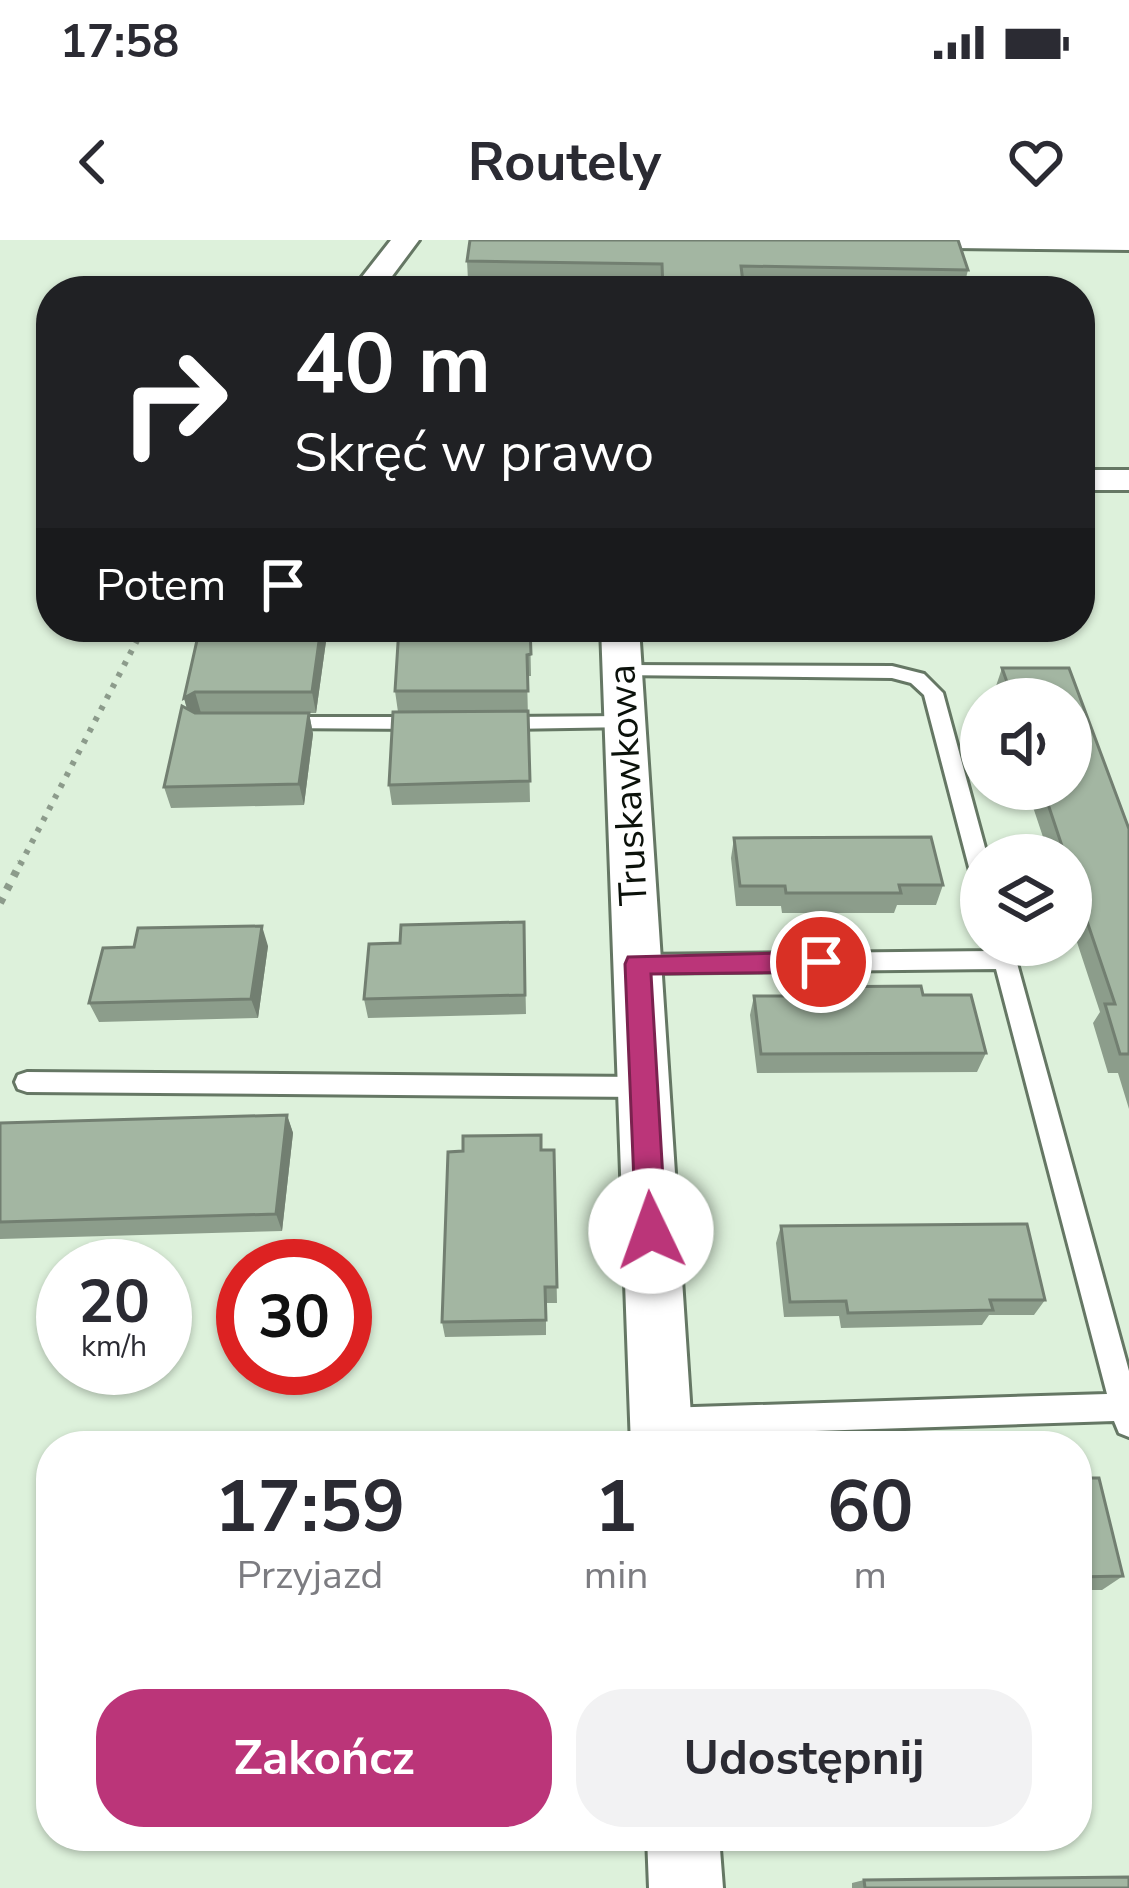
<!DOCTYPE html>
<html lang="pl">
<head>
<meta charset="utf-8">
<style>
  :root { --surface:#fff; --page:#f2f2f3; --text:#2b2b33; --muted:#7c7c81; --accent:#bb3579 }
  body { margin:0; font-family:"Nunito Sans",sans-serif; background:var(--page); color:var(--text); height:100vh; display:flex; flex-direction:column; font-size:45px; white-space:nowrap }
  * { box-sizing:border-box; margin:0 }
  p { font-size:39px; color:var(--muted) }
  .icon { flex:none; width:66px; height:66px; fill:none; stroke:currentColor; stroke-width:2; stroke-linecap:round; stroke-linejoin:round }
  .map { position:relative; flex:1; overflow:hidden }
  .drawer { position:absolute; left:36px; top:1191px; width:1056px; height:420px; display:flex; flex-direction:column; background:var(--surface); border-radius:48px; box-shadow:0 3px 9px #0004 }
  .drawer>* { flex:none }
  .hud { position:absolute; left:36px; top:36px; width:1059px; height:366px; border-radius:48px; box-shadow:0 3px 9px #0004; background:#202124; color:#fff; overflow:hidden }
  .buttons { position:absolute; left:960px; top:438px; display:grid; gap:24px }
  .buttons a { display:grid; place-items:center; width:132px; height:132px; border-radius:50%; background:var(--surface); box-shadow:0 3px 9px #0004; font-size:60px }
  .speed { position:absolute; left:36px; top:999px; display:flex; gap:24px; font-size:60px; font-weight:700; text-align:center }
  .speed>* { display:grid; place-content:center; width:156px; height:156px; border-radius:50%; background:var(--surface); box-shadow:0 3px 9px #0004; line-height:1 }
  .speed small { font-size:30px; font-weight:400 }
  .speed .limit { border:18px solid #d22; background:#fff; color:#111 }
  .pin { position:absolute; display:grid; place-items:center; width:102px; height:102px; color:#fff; margin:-51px; border:6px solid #fff; border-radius:50%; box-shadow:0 3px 12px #0007 }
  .me { position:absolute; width:132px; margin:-66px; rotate:357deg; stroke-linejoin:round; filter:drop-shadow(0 0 9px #0008) }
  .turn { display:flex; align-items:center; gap:42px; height:252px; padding:0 60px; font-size:54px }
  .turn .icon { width:156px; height:156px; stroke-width:2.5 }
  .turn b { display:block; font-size:84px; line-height:102px }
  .then { display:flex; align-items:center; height:114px; padding:0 60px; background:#0003; gap:24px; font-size:45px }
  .eta { display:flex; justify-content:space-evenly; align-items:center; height:204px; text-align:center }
  .eta b { font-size:72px; font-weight:700; line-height:84px }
  .primary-button { display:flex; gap:24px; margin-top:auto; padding:24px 60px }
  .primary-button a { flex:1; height:138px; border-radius:48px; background:var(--accent); color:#fff; font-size:48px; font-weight:700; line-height:138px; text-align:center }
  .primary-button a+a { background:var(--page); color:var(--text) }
  .status { display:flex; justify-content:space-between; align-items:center; height:84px; padding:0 60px; background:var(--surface); direction:ltr }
  .status svg { height:33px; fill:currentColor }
  header { display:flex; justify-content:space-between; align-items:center; height:156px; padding:0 60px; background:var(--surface); font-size:54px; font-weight:700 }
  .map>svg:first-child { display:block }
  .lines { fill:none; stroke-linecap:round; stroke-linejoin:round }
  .service-casing { stroke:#657764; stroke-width:6 }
  .minor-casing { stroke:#657764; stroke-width:6 }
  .path-far1 { stroke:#8c9b8b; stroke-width:6; stroke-dasharray:4.5 8; stroke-linecap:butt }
  .path { stroke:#8c9b8b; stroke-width:8; stroke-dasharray:6 9; stroke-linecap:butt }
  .service { fill:#fff; fill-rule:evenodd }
  .minor { fill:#fff; fill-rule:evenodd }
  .wall { fill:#8c9d8b }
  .shaded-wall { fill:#727f71 }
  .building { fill:#a3b6a2; stroke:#727f71; stroke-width:3 }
  .route { fill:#bb3579; stroke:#7a224f; stroke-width:3 }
  .labels { text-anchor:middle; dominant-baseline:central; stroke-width:10; stroke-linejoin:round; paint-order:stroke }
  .street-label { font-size:39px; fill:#0b110a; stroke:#fff }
</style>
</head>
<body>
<div class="status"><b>17:58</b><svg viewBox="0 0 49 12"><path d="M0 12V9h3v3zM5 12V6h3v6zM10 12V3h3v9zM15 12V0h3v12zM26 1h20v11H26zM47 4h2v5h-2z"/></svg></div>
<header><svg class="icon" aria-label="back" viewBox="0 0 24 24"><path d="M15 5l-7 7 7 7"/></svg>Routely<svg class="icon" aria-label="heart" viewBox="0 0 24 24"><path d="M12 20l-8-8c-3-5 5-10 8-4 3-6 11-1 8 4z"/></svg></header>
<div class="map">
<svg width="1129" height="1648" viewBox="0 0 1129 1648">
  <rect width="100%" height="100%" fill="#ddf1db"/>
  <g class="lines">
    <defs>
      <path id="service" d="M621 425 892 426 924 434 943 453 987 615H981V639L970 631 924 455 911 443 892 438 614 435V427Z
        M624 476 631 477V487L500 489 490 483 500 477Z
        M278 477H424L434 483 424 489 271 488V478Z
        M990 705H1012L1129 1131V1197L1119 1193 1114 1181 663 1196 653 1192 649 1182 653 1172 663 1168 1107 1154 996 729 638 733 627 724 638 715 991 711Z
        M27 832 644 837 653 840 656 847 653 854 644 857 27 852 18 849 15 842 18 835Z"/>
      <path id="minor" d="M391 0H419L381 51H351Z
        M940 0H1129V10L954 8Z
        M1080 230H1129V250H1080Z
        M601 387H639L693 1206H631Z
        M647 1596H719L723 1648H649Z"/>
    </defs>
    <use href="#service" class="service-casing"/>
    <use href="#minor" class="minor-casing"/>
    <path class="path-far1" d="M20 625 144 387"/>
    <path class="path" d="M0 663 21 622"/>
    <use href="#service" class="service"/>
    <use href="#minor" class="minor"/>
  </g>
  <path class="wall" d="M467 21 968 30 963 50 744 45V51H661V43L468 40Z
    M328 387 316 473H309L313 494 304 565 171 568 164 547 187 469 184 458Z
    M530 387 531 436H527L530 562 392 565 389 545 398 472 395 451Z
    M1002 428H1069L1129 589V869L1118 833H1108L1093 783 1100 772 1071 684V615H1049L1027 549H1071V459H998L995 449Z
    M734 598 943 645 936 665H897L894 673H782L781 666H736L731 618Z
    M524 682 526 774 368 778 364 759Z
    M268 706 258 778 99 782 89 763 134 707Z
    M800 747 923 755 986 813 977 832 757 833 750 775 754 756H797Z
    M287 875 293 893 282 991 0 999V883Z
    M541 910H554L557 1063H546V1095L445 1097 442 1082Z
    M781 986 1045 1060 1034 1075H989L982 1085 841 1088 839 1076 784 1077 776 1003Z
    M1077 1238 1123 1336 1102 1350H1077Z
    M864 1640 1129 1648H852V1643Z"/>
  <path class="shaded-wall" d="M321 387H328L316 473 312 452Z
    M195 452 201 473 190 479 184 458Z
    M309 473 313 494 304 565 299 544Z
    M262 686 268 706 258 778 251 759Z
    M287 875 293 893 282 991 276 974Z"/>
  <path class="building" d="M470 0H958L968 30 741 26 744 51H663L662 24 467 21Z
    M200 387H321L312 452H195L184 458Z
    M399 387H530L531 414 527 415 528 451H395Z
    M1002 428H1069L1129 589V814H1120L1105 764H1115L1071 634V615H1065L1043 549H1071V459H1013Z
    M182 466 195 473H309L299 544 164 547Z
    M528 471 530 541 389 545 393 472Z
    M931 597 943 645H899L901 653H786L785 646H740L734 598Z
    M524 682 525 755 364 759 369 704 400 703 401 685Z
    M262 686 251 759 89 763 103 708 134 707 138 688Z
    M921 746 923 755H971L986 813 761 814 754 756H801L800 747Z
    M287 875 276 974 0 982V883Z
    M541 895V910H554L557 1047H545L546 1080 442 1082 448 912 463 911V896Z
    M1027 984 1045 1060H990L993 1070 848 1073 846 1061 790 1062 781 986Z
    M557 1196V1206H432V1199Z
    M1077 1238H1099L1123 1336 1077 1337Z
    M1129 1637V1648H865L864 1640Z"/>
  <path class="route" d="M821 712 834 722 821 732 651 734 666 991 662 1000 651 1004 641 1000 636 991 625 724 628 717Z"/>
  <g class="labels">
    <g class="street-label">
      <text transform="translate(628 545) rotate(-93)">Truskawkowa</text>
    </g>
  </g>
</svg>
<div class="buttons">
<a><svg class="icon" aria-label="sound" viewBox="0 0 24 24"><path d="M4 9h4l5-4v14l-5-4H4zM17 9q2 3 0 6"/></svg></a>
<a><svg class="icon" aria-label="layers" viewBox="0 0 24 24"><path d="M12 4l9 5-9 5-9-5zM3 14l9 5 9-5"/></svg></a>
</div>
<div class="speed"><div>20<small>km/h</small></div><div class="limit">30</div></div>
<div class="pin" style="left:821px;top:722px;background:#d93025"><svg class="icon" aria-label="arrive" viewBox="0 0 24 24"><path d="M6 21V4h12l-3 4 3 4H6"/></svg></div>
<svg class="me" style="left:651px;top:991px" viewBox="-20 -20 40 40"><circle r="19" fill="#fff"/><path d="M0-13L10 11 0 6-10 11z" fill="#bb3579"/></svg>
<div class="hud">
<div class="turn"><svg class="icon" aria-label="right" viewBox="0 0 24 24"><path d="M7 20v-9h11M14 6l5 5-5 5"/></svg><div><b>40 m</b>Skręć w prawo</div></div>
<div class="then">Potem<svg class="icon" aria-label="arrive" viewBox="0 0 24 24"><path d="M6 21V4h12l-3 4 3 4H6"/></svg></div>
</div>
<section class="drawer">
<div class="eta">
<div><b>17:59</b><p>Przyjazd</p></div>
<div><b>1</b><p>min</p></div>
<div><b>60</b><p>m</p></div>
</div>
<div class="primary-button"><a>Zakończ</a><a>Udostępnij</a></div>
</section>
</div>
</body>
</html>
